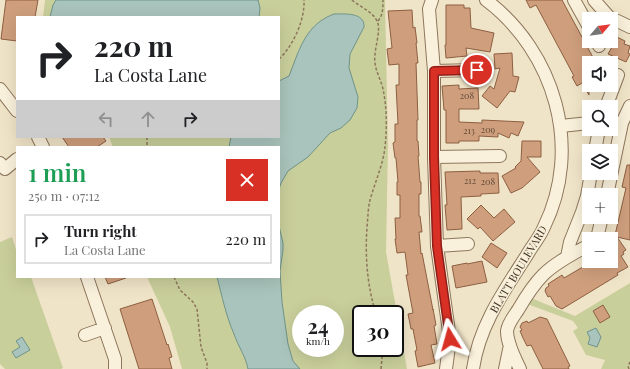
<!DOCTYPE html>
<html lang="en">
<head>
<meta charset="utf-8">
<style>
  :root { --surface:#fff; --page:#f2f2f2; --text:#202124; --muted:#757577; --line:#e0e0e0 }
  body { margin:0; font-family:"Playfair Display",serif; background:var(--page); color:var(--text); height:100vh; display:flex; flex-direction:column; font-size:15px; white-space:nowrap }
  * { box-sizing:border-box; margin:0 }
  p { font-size:13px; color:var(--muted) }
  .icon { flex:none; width:22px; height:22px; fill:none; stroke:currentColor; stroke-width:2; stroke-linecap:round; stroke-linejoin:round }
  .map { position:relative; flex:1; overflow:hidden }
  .sheet { position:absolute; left:16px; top:146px; width:264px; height:132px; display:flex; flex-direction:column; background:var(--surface); border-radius:0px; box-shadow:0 4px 16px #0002 }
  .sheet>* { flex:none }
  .top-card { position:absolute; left:16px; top:16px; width:264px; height:122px; border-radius:0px; box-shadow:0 4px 16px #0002; background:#fff; color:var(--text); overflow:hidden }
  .needle { width:26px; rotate:61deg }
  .controls { position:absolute; left:582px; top:12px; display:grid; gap:8px }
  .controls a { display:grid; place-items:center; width:36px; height:36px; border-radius:0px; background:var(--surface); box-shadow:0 4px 16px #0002; font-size:20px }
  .speed { position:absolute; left:292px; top:305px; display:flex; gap:8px; font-size:20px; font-weight:700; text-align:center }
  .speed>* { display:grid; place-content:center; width:52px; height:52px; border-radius:50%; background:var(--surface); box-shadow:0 4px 16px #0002; line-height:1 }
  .speed small { font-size:10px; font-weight:400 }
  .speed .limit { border:2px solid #111; border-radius:6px; background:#fff; color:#111 }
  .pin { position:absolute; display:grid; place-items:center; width:34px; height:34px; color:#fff; margin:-17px; border:2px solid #fff; border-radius:50%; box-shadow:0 1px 4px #0007 }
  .me { position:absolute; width:44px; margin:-22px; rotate:352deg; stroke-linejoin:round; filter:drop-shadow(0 0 3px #0008) }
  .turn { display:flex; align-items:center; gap:14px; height:84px; padding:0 12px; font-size:18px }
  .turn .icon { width:52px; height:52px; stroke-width:2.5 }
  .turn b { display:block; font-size:28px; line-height:34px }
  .lanes { display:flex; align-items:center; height:38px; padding:0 12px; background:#0003; justify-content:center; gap:20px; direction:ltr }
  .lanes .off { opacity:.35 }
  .round { display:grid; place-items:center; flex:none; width:42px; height:42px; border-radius:0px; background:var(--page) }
  .head { display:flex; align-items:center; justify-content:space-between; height:68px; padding:0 12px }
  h1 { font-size:24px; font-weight:600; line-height:30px; color:#1e9e55 }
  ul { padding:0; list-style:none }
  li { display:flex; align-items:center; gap:12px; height:50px; margin:0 8px 6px; padding:0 4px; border:2px solid var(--line); border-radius:0px }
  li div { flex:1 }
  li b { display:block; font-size:15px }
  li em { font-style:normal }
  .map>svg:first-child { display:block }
  .green { fill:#c9cf9b; fill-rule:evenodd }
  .water { fill:#a9c4bc; stroke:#6f938a }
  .building { fill:#cf9f7d; stroke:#8d5f41 }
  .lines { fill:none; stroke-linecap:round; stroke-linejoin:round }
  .minor-casing { stroke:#8d765c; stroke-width:14 }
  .path { stroke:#8d765c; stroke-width:1.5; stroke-dasharray:3 2; stroke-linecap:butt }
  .minor { stroke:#faf1dc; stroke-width:12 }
  .route-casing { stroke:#8d1f18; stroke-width:10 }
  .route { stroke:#d93025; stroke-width:7 }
  .labels { text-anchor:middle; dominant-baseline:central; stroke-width:3; stroke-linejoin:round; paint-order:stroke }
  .number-label { font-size:9px; fill:#624a37 }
  .street-label { font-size:11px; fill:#3d2e20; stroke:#f7eed8 }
</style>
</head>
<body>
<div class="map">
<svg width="630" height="369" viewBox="0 0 630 369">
  <rect width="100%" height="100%" fill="#f0e4c8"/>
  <path class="green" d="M45 0H385L388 145 386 252 407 369H182L170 327 147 277H279V147H113L109 137H279V17H43ZM301 314H335V348H301ZM361 314H395V348H361Z
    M12 237 17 253V277H31L63 368 61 369H5L0 364V242Z
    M630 283V369H601L605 360 586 355 573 331 578 328 573 321 522 302 526 296 575 316Z"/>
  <path class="water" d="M56 0H258L260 8 259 17H50L53 5Z
    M334 14C344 14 365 12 364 27L350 54 349 68 358 97 357 108 350 120 341 128 330 133 308 157 288 171 281 183 279 189V147H229L231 137H279V81L289 76C292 69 294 62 297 55 305 36 313 22 334 14Z
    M279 226 283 243V250L280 271 282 302 288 344 293 361 300 369H248C246 357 238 346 234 334 226 316 222 296 217 277H279Z
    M596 328 601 337 597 347 588 344 590 338 587 332Z
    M22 337 30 350 16 358 12 352 20 347 16 341Z"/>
  <path class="building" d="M6 0H38L35 17H17V41L1 39Z
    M526 0H562L596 63H589V95L582 83 577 86 572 77 574 76 536 5 530 8Z
    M446 5H464V8H470L471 28 494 33 490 52 466 48 467 56 446 58 445 45H446Z
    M412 10 413 28 415 27 417 43H416L418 63H416L418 120H417V141H418L419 156H418L420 182H421V194H419V216H420L422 232H419L421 254 422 253 433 310V309L436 325 434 326 437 344 431 345 435 363 418 367 415 351 417 350 413 329H411L408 314 413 313 406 275H408L405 252 397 253 395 239H396L395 218H400V195H397V182H398L396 158H395L393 143 395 142V124H398L396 85H399V64L389 65 387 49 392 48 388 11Z
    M611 34 625 41 624 44 630 46 628 53 630 54 626 62 608 54 612 47 606 44 605 41H611Z
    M512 53 513 76 519 77 515 92 510 91 497 108 482 96 490 86 494 89 500 68 495 69 494 54Z
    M459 85V89L478 88 479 109H459V122L482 123V120L524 122 518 136 511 133 509 138 498 133V137L479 136V141H459V143H446V110H444L442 86Z
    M62 137H103L106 141 97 147H69Z
    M522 141H541V157H527L540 172 522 188 511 193 502 176 516 168 515 167 521 161Z
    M627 165H630V240L617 237 626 250 623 252 624 254 621 256 628 267 617 273 618 275 562 309 556 306 550 296 548 297 545 291 546 288 549 286 548 284 562 275 564 278 593 261H611V239L612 235H615L626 188 622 187Z
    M480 171V173H498L499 193 481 194V196L461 197 462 229 447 230 445 205H447L445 172Z
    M481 205 494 218 504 209 515 222 493 241 480 227 478 229 467 219Z
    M491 243 507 253 497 268 482 257Z
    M482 261 487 282 456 288 452 266 467 263V264Z
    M105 277H126V278L108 284Z
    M152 299 167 345 168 344 172 357 169 358 172 369H139L120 309Z
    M603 305 610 317 600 323 593 311Z
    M540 317 547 319 570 366 568 367 569 369H543L531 345 527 346 523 338 520 331 522 330 520 327 522 323 527 321 528 323Z"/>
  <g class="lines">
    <defs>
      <path id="minor" d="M432 0 429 9 434 71V157L437 246 450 339 446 369
        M574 0 589 27
        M594 0 609 17 630 27
        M597 41 599 46
        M434 71 477 70
        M0 89 17 111
        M606 107 618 75
        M561 126 589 123
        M38 137 43 147
        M595 151 599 129
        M434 157 500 156
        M0 163 5 169 17 159
        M607 195 622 123 630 106
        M595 239 598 234 602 217
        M437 246 468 244
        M567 257 570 242 582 212 587 196 591 173
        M87 277 115 359V369
        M85 335 105 328
        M473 369C479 326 504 291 527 255 532 246 540 237 544 227 583 148 555 52 486 0
        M505 369 510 345
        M520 369C515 358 507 344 507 331 508 323 514 316 518 310 525 298 533 285 543 275 556 262 573 254 589 245"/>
    </defs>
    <use href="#minor" class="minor-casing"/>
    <path class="path" d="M352 0C360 7 372 11 377 21 382 30 373 51 375 63 376 72 381 80 383 89 387 108 387 128 385 147 383 165 375 182 370 200 368 208 368 217 367 227 365 256 367 285 376 314
      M378 21C383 15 383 8 383 0
      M279 59C293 46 305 20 304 0
      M147 137V147
      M174 277 180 290 193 302 197 309 201 347 207 363V369
      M381 369 383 348
      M629 369 628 366 630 362"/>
    <use href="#minor" class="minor"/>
  </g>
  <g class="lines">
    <defs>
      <path id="route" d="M450 339 437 246 434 157V71L477 70"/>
    </defs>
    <use href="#route" class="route-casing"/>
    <use href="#route" class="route"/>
  </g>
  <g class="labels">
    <g class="number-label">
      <text x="467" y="95">208</text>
      <text x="488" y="129">209</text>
      <text x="469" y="130">213</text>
      <text x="470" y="180">212</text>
      <text x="488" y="181">208</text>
    </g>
    <g class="street-label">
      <text transform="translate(518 269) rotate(-59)">BLATT BOULEVARD</text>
    </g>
  </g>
</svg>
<div class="controls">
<a><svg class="needle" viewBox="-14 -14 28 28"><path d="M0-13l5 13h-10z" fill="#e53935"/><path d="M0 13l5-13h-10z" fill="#757577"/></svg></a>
<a><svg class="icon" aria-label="sound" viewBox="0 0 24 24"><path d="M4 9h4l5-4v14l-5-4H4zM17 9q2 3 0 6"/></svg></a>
<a><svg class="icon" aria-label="search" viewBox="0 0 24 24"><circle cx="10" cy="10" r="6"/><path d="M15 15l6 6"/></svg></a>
<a><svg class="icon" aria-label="layers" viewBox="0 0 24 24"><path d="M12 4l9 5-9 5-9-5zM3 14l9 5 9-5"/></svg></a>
<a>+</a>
<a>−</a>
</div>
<div class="speed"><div>24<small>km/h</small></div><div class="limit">30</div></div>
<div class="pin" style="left:477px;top:70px;background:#d93025"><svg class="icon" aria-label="arrive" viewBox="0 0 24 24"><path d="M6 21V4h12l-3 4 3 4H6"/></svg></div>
<svg class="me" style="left:450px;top:339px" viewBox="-20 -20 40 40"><path d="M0-17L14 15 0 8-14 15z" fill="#d93025" stroke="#fff" stroke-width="4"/></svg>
<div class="top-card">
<div class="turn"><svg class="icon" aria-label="right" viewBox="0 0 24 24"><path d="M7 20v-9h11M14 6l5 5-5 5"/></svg><div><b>220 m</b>La Costa Lane</div></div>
<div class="lanes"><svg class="icon off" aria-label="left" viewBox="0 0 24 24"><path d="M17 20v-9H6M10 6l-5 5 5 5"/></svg><svg class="icon off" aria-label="ahead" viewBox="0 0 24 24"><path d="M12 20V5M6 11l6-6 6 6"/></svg><svg class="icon" aria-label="right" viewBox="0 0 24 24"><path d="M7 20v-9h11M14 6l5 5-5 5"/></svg></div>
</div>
<section class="sheet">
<div class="head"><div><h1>1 min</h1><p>250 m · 07:12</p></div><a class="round" style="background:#d93025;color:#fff"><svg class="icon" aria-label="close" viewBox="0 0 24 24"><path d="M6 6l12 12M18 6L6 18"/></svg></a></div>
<ul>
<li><svg class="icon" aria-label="right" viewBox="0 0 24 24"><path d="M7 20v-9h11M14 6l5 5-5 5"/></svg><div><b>Turn right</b><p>La Costa Lane</p></div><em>220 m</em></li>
</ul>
</section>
</div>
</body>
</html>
